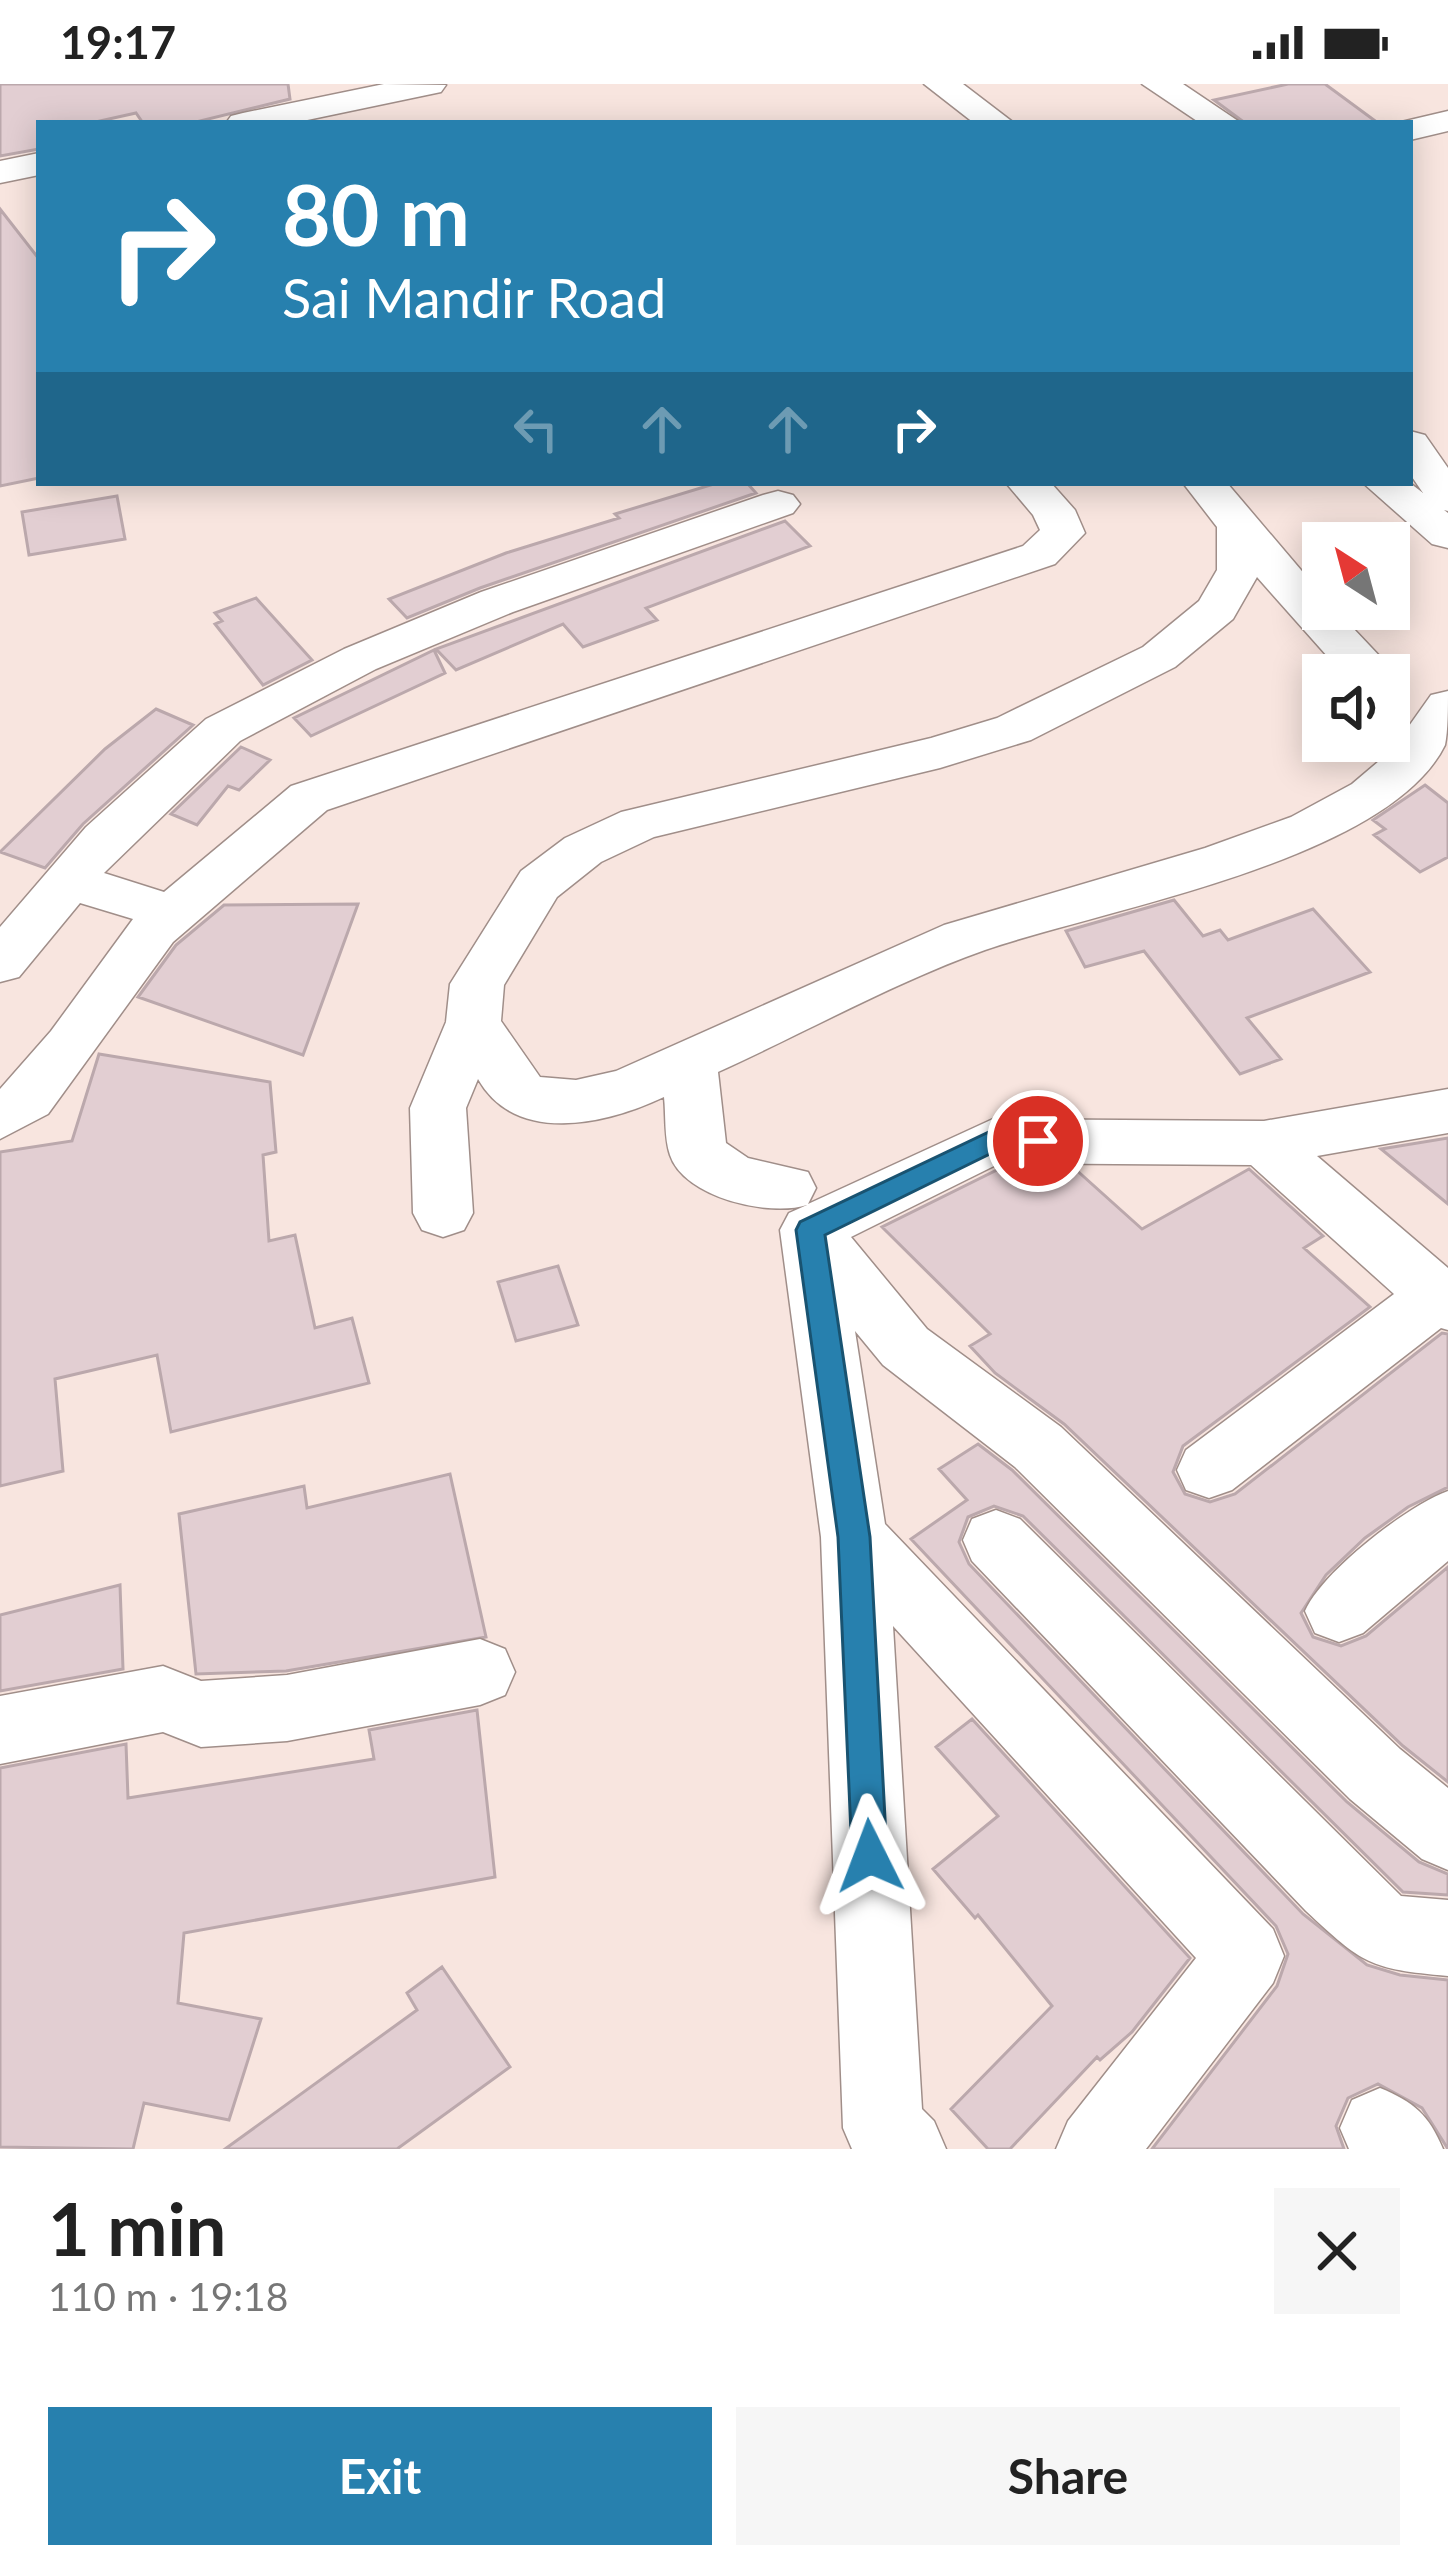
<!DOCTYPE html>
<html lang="en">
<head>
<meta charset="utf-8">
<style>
  :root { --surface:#fff; --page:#f6f6f6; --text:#222; --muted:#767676; --accent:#2780ae }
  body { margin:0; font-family:Lato,sans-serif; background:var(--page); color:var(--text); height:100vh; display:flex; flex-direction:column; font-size:45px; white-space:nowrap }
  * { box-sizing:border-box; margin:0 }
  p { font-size:39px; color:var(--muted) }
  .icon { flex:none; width:66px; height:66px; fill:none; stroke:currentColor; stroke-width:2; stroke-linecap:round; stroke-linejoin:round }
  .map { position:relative; height:2065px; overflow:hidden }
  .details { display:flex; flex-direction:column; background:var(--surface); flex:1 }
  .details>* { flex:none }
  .hud { position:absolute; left:36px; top:36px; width:1377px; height:366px; border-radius:0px; box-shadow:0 6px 30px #0003; background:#2780ae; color:#fff; overflow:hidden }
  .needle { width:78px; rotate:324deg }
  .buttons { position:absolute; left:1302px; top:438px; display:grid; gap:24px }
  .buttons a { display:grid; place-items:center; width:108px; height:108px; border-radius:0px; background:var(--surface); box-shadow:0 6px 30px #0003; font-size:60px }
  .pin { position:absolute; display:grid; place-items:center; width:102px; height:102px; color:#fff; margin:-51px; border:6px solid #fff; border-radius:50%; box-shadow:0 3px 12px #0007 }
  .me { position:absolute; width:132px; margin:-66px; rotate:357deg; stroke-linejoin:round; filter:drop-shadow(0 0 9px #0008) }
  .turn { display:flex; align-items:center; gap:42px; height:252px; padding:0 48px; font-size:54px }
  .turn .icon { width:156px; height:156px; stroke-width:2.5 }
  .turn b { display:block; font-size:84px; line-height:102px }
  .lanes { display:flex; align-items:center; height:114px; padding:0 48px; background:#0003; justify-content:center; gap:60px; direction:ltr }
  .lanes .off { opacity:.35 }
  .round { display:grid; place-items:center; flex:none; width:126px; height:126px; border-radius:0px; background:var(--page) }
  .head { display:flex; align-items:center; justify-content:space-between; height:204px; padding:0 48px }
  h1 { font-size:72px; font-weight:700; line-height:90px }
  .primary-button { display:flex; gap:24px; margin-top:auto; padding:24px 48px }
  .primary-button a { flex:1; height:138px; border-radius:0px; background:var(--accent); color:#fff; font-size:48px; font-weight:700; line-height:138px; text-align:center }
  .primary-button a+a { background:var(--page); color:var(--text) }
  .status { display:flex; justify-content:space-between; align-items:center; height:84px; padding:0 60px; background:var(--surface); direction:ltr }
  .status svg { height:33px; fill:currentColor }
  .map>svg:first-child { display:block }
  .building { fill:#e2ced2; stroke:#bba8ac; stroke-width:3 }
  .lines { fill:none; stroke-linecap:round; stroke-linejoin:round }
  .minor-casing { stroke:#a08e89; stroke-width:3 }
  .minor { fill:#fff; fill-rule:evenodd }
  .route { fill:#2780ae; stroke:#195371; stroke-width:3 }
</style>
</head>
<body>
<div class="status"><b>19:17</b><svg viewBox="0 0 49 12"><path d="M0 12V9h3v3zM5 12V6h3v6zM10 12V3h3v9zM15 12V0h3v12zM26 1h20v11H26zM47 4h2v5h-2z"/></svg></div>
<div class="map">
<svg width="1448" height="2065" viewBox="0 0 1448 2065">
  <rect width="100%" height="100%" fill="#f8e5df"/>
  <path class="building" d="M0 0H288L290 15 192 39H143L136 29 91 39H39V65L0 72Z
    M1288 0H1325L1378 39H1245L1214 16Z
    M0 125 39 175V394L0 402Z
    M717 399H747L756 409 480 504 407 534 389 515 506 469 619 434 615 430Z
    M117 412 125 455 29 471 22 428Z
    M785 437 810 462 646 524 657 536 583 563 563 540 456 586 436 565Z
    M256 514 312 576 263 601 215 540 222 537 215 529Z
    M434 566 445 589 311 652 294 634Z
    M156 625 193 641 83 740 45 784 0 768 105 665Z
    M241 663 270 676 239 706 228 702 197 741 171 730Z
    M1425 701 1448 719V773L1420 788 1374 751 1385 745 1373 736Z
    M1174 816 1203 852 1220 846 1228 856 1313 825 1370 888 1247 934 1281 975 1240 990 1144 867 1085 883 1066 847Z
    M358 820 303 971 138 913 176 861 224 821Z
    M99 970 270 998 276 1068 263 1071 269 1157 295 1151 315 1244 352 1234 369 1299 171 1348 157 1271 55 1295 63 1387 0 1402V1068L72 1057Z
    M1448 1054V1120L1381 1065Z
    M1001 1084 1015 1092 1028 1084H1074L1142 1145 1249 1085 1323 1152 1304 1164 1370 1223 1183 1362 1173 1388 1185 1410 1210 1418 1235 1410 1442 1249 1448 1250V1403L1408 1423 1365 1454 1326 1491 1301 1529 1313 1553 1341 1562 1366 1552 1448 1483V1698L1403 1662 1064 1340 995 1289 970 1262 990 1250 882 1143Z
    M558 1182 578 1241 516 1257 498 1198Z
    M978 1360 1012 1386 1347 1718 1419 1778 1448 1790V1811L1403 1808 1023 1432 994 1422 968 1433 959 1458 969 1480 1303 1830 1367 1881 1400 1891 1448 1896V2065L1422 2024 1378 2000 1348 2014 1336 2042 1344 2065H1152L1277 1902 1288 1870 1276 1842 911 1455 967 1416 939 1385Z
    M450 1390 486 1553 286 1587 196 1590 179 1430 304 1402 307 1424Z
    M120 1501 123 1585 0 1607V1531Z
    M477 1626 495 1793 184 1849 178 1919 261 1935 229 2036 144 2019 133 2065 0 2063V1684L126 1660 128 1714 374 1675 369 1646Z
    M972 1635 1190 1874 1132 1948 1100 1976 1097 1973 1010 2065H988L951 2025 1052 1922 978 1831 975 1834 933 1785 998 1732 936 1663Z
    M442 1883 510 1983 397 2065H225L417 1926 407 1909Z"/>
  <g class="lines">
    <defs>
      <path id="minor" d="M384 0 446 1 441 8 293 39H226L231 32 243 29Z
        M924 0H963L1014 39H974Z
        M1142 0H1183L1241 39H1200Z
        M1448 27V47L1410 56V39H1397Z
        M39 69V91L0 99V77Z
        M1410 347 1425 351 1448 384V427L1444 426 1448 429V464L1432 460 1363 399H1410L1423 409 1410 390Z
        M1006 399H1051L1075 426 1085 449 1055 480 327 726 173 858 48 1030 0 1055V1005L51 947 133 835 80 819 19 893 0 898V843L86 743 206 635 344 565 481 508 763 411 778 407 793 411 800 420 793 429 513 528 376 585 240 657 104 789 164 808 291 702 1023 462 1040 446 1033 431Z
        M1183 399H1227L1323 512V525H1335L1387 580 1394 591 1389 598V591H1344L1257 493 1233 535 1175 583 1031 656 940 684 654 753 601 778 557 813 504 901 501 937 540 993 576 996 616 987 944 841 1205 764 1291 733 1352 700 1392 666 1431 611 1448 607C1448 623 1448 647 1445 661 1388 777 1103 825 985 866 897 897 804 949 718 988L726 1059 748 1074 808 1088 816 1104 808 1120 993 1035 1264 1037 1448 1005V1049L1317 1072 1448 1184V1246L1441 1244 1232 1406 1209 1414 1186 1406 1177 1386 1186 1366 1394 1210 1251 1081 1000 1079 851 1153 927 1245 1061 1343 1400 1665 1448 1704V1786L1422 1775 1350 1715 1015 1383 883 1281 855 1247 885 1440 1273 1845 1284 1872 1273 1899 1146 2065H1056L1068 2037 1196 1874 893 1542 922 2025 934 2037 946 2065H852L843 2044 821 1453 780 1146 789 1129 807 1121C770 1133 684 1114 670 1071 664 1054 666 1031 664 1013 607 1040 516 1062 478 995L466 1024 473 1129 464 1146 443 1153 422 1146 413 1129 410 1024 446 938 450 900 521 787 565 754 621 728 931 654 997 634 1143 563 1199 517 1217 486V443Z
        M1448 1407V1477L1363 1549 1339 1558 1315 1549 1305 1527C1323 1487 1407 1422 1448 1407Z
        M996 1426 1020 1435 1401 1812 1448 1816V1892C1369 1885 1363 1880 1306 1827L972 1477 963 1456 972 1435Z
        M480 1555 505 1565 515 1588 505 1611 480 1621 287 1657 201 1663 163 1648 0 1680V1612L163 1582 201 1597 287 1591Z
        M1380 2004C1414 2018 1429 2031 1443 2065H1349L1340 2044 1352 2016Z"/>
    </defs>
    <use href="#minor" class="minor-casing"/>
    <use href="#minor" class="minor"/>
  </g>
  <path class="route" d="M993 1046 1038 1047 1052 1057 1038 1068 996 1067 825 1151 870 1453 887 1772 882 1784 870 1789 857 1784 852 1772 838 1453 796 1146 800 1138Z"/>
</svg>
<div class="buttons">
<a><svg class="needle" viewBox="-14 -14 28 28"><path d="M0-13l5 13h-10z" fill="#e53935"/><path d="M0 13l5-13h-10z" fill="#767676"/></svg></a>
<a><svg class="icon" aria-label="sound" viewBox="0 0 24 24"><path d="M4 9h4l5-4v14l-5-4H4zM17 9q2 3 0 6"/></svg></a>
</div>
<div class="pin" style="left:1038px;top:1057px;background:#d93025"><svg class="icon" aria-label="arrive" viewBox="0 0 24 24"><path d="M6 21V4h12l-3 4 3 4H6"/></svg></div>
<svg class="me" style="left:870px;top:1772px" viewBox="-20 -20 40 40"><path d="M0-17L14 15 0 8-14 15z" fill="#2780ae" stroke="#fff" stroke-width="4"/></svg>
<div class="hud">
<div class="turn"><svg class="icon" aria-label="right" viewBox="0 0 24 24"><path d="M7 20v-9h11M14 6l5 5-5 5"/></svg><div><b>80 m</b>Sai Mandir Road</div></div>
<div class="lanes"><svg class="icon off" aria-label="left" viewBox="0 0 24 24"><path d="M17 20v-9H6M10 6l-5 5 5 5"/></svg><svg class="icon off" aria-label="ahead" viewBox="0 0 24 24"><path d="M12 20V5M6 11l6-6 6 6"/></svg><svg class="icon off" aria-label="ahead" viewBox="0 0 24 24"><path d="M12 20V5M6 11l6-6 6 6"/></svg><svg class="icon" aria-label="right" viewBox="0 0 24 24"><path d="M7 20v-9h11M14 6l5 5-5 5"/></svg></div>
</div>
</div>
<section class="details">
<div class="head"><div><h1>1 min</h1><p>110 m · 19:18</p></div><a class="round"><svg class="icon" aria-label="close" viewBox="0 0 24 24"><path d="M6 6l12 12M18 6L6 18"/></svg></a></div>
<div class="primary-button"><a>Exit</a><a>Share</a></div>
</section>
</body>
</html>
